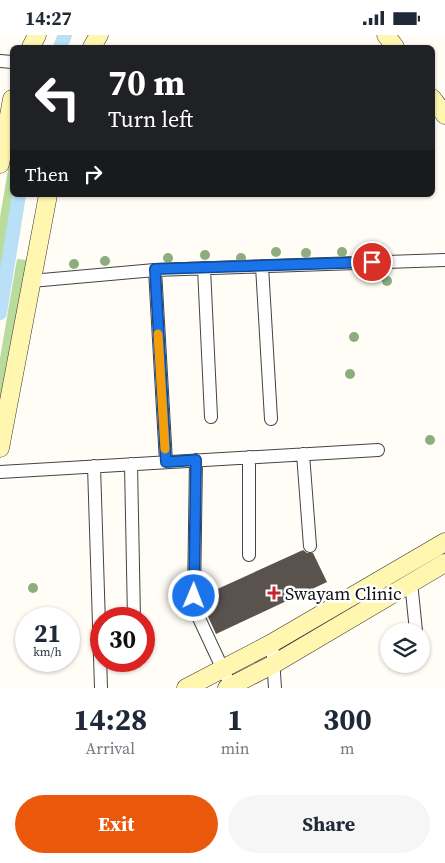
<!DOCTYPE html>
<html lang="en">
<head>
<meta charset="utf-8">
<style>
  :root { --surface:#fff; --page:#f6f6f7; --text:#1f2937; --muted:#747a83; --accent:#ea580c }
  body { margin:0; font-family:"Source Serif 4",serif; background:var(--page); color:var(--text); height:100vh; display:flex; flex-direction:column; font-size:19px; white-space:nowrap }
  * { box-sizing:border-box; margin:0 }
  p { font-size:16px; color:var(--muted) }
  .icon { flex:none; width:28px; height:28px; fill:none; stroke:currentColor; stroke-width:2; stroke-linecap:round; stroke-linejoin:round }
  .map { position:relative; height:653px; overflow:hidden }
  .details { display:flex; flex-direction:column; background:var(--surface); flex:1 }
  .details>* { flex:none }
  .banner { position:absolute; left:10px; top:10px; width:425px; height:152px; border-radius:8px; box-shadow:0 1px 4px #0004; background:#202124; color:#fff; overflow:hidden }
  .fabs { position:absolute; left:380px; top:588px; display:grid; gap:10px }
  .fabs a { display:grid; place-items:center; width:50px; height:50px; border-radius:50%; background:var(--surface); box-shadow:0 1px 4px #0004; font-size:25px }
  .speed { position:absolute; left:15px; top:572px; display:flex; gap:10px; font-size:25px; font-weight:700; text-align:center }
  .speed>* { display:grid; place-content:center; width:65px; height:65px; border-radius:50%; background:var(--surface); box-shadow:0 1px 4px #0004; line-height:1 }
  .speed small { font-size:12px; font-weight:400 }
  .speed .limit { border:8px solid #d22; background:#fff; color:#111 }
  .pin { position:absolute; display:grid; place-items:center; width:42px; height:42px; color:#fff; margin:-21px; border:2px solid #fff; border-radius:50%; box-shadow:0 1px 5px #0007 }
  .me { position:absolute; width:55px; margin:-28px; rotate:1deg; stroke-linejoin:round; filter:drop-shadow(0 0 4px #0008) }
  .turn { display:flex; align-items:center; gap:18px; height:105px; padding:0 15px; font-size:22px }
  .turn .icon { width:65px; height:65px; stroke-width:2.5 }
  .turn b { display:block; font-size:35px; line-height:42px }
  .then { display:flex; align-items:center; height:48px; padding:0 15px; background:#0003; gap:10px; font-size:19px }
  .eta { display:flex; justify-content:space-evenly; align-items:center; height:85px; text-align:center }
  .eta b { font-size:30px; font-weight:700; line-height:35px }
  .button { display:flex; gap:10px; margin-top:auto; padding:10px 15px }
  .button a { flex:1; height:58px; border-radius:30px; background:var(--accent); color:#fff; font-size:20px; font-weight:700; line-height:58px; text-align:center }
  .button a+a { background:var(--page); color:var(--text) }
  .status { display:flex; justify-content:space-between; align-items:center; height:35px; padding:0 25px; background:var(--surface); direction:ltr }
  .status svg { height:14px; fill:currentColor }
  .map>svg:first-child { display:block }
  .forest { fill:#b9dc9c }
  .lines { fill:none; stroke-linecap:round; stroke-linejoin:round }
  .canal { stroke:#b9e0f7; stroke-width:14 }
  .building { fill:#5a524d }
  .street-casing { stroke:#444; stroke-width:14 }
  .secondary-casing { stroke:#333; stroke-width:19 }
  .street { stroke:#fff; stroke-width:12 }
  .secondary { stroke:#fff6b0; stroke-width:18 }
  .tree { fill:#8dad7f }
  .route-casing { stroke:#114b97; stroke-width:12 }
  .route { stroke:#1a73e8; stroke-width:9 }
  .slow { stroke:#f59e0b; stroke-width:9 }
  .poi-dot { fill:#c4262e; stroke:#fff; stroke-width:2 }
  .labels { text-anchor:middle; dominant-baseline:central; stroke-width:5; stroke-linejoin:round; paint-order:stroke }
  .poi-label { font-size:18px; fill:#111; stroke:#fff; text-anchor:start }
</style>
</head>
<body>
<div class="status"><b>14:27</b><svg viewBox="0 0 49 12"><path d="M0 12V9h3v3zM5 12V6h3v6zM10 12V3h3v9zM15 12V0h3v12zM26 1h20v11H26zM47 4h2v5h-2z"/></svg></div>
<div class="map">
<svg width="445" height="653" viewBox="0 0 445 653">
  <rect width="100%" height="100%" fill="#fffdf5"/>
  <path class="forest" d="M12 111 13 160 0 239V182Z
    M17 224 28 225 0 381V323Z"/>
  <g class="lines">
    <path class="canal" d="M60 12 65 0
      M0 278 19 160"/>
  </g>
  <path class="building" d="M303 515 307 518H313L327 547 216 599 205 575 202 561Z"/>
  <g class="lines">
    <defs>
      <path id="street" d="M0 26 12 27
        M262 231 271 384
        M204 233 211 382
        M155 235 166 427
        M31 246 155 235 445 225
        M303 419 310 511
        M249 422V520
        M196 425 194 561 197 579 226 641
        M131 429 134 584
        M94 431 101 653
        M0 437 378 415
        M411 547 416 596
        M272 608 275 653"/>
      <path id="secondary" d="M386 0 395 12
        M31 12 37 0
        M92 12 99 0
        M432 63 445 80
        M0 129 12 64
        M0 413 48 160
        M186 653 272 608 445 507
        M227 653 274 629 445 528"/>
    </defs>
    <use href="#street" class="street-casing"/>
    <use href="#secondary" class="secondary-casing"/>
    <use href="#street" class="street"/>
    <use href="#secondary" class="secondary"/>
  </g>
  <g class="tree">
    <circle cx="380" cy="213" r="5"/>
    <circle cx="276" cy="217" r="5"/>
    <circle cx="342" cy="217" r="5"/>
    <circle cx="306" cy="218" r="5"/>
    <circle cx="205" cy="220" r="5"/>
    <circle cx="168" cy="223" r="5"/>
    <circle cx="241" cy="223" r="5"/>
    <circle cx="105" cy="226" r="5"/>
    <circle cx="74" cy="229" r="5"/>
    <circle cx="387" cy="246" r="5"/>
    <circle cx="354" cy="302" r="5"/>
    <circle cx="350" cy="339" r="5"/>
    <circle cx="430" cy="405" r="5"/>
    <circle cx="33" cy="553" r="5"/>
  </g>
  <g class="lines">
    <defs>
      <path id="route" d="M194 561 196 425 166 427 155 234 372 227"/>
    </defs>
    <use href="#route" class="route-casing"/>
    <use href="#route" class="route"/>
    <path class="slow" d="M158 299 165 414"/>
  </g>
  <path class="poi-dot" d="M271.5 550.5h5v5h5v5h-5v5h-5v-5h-5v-5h5z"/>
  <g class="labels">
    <g class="poi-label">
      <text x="285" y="558">Swayam Clinic</text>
    </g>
  </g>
</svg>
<div class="fabs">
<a><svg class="icon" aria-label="layers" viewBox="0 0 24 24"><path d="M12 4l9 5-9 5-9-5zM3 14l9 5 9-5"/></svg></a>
</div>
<div class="speed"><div>21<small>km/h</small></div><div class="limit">30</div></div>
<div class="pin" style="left:372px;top:227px;background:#d93025"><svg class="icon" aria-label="arrive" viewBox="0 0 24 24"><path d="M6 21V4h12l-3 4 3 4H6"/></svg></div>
<svg class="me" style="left:194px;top:561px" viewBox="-20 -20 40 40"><circle r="17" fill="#1a73e8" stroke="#fff" stroke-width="3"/><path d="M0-11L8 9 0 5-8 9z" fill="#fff"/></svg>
<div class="banner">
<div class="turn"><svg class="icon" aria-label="left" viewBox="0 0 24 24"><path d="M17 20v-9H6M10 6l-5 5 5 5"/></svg><div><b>70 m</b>Turn left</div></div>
<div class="then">Then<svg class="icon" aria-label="right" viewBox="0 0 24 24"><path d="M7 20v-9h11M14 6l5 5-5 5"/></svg></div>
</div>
</div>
<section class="details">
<div class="eta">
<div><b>14:28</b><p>Arrival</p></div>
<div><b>1</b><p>min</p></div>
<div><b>300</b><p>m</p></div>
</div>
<div class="button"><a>Exit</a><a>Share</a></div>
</section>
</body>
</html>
